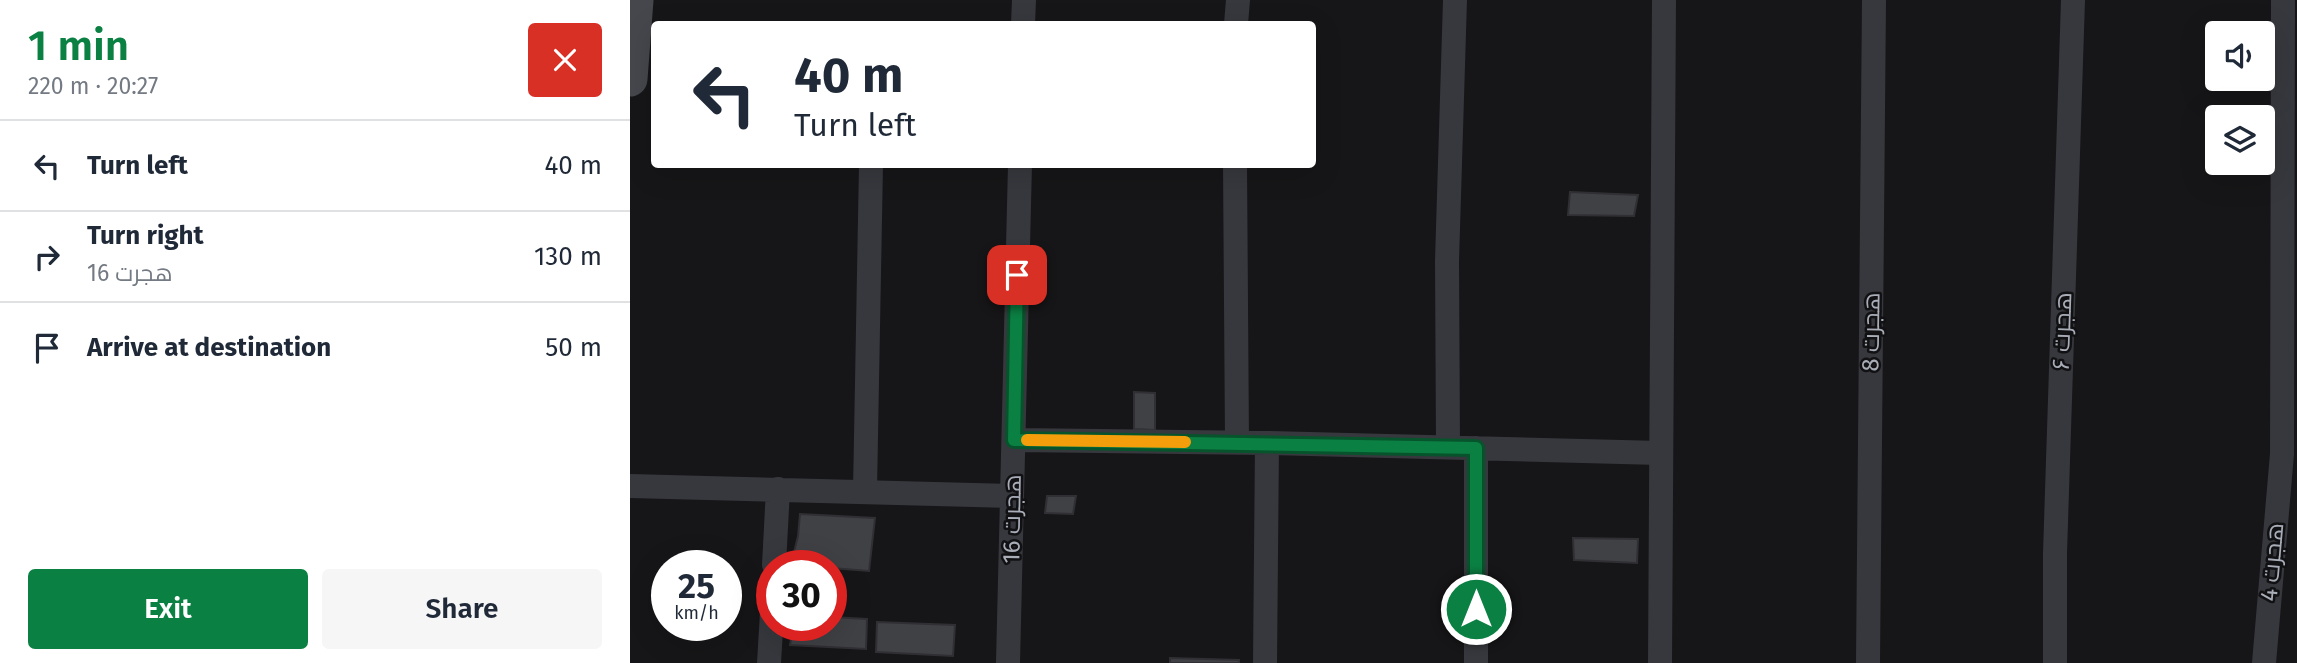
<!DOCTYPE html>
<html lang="en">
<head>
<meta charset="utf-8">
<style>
  :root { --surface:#fff; --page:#f6f6f7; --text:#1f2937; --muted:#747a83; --line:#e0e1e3; --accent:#0b8043 }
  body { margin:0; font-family:"Fira Sans",Cairo,sans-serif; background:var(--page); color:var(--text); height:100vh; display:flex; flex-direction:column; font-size:26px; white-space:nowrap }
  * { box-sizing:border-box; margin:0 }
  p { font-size:23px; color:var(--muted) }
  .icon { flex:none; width:38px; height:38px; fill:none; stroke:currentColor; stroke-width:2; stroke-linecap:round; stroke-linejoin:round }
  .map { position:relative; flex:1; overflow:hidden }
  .panel { display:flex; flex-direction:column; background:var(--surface); width:630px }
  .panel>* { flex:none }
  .guide { position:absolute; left:21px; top:21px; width:665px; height:147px; border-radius:7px; box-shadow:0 7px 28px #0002; background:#fff; color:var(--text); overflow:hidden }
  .buttons { position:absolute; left:1575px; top:21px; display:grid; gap:14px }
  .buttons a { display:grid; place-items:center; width:70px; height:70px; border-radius:7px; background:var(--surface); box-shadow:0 7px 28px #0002; font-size:35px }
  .speed { position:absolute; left:21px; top:550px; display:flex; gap:14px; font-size:35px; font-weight:700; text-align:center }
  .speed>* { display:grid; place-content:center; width:91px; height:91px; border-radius:50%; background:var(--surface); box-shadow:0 7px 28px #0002; line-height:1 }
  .speed small { font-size:18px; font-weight:400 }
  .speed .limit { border:10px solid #d22; background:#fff; color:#111 }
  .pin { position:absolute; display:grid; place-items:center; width:60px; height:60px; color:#fff; margin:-30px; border-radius:14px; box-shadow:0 4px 10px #0006 }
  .me { position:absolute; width:77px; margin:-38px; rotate:0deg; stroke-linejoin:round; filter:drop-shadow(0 0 5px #0008) }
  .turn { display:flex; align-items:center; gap:24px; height:147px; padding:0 28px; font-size:32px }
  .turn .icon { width:91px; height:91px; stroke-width:2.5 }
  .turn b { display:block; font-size:49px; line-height:60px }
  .round { display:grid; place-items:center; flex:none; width:74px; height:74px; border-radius:7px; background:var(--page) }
  .summary { display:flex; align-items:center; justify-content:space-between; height:119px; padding:0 28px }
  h1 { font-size:42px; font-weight:600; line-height:52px; color:var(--accent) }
  .button { display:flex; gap:14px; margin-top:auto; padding:14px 28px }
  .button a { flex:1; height:80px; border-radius:7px; background:var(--accent); color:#fff; font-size:28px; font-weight:600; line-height:80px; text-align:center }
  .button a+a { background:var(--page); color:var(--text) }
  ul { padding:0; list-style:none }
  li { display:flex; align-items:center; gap:21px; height:91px; padding:0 28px; border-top:2px solid var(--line) }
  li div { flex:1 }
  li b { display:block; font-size:26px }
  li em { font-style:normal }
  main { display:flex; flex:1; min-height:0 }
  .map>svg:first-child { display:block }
  .building { fill:#404145; stroke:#303034; stroke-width:2 }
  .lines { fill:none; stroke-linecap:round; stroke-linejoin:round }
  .minor { stroke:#37383d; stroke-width:24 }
  .secondary { stroke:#45474d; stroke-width:35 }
  .route-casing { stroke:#07532c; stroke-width:18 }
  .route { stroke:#0b8043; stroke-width:12 }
  .slow { stroke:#f59e0b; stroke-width:12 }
  .labels { text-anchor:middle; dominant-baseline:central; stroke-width:5; stroke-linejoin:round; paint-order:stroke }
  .street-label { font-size:24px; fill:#a8adb8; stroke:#111113 }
</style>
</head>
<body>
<main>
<section class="panel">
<div class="summary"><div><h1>1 min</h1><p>220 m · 20:27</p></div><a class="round" style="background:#d93025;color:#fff"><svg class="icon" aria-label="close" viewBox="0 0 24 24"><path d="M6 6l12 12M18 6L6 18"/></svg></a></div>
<ul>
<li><svg class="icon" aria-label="left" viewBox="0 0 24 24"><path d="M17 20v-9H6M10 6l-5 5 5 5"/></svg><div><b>Turn left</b></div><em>40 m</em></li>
<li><svg class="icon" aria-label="right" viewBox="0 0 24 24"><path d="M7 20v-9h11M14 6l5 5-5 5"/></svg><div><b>Turn right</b><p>هجرت 16</p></div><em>130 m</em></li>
<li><svg class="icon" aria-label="arrive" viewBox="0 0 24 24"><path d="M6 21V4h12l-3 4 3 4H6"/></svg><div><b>Arrive at destination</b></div><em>50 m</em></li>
</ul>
<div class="button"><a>Exit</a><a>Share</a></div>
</section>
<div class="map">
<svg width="1667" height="663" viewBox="0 0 1667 663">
  <rect width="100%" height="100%" fill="#161618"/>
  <path class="building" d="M940 192 1008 195 1004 216 938 215Z
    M504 392 525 393V430L504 429Z
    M417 496H446L443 514 415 513Z
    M170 514 245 518 239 571 201 568V565H177L174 553 164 552 168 536Z
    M943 538 1008 539 1007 563 944 560Z
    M201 617 237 619 236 649 160 645 162 634H174L177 625H201Z
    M247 622 325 625 323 656 246 652Z
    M540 658 609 660V663H540Z"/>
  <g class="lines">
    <path class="minor" d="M393 24 394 0
      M606 24 608 0
      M605 164 607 442
      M384 440 637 443 1030 453
      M818 447 817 261 825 0
      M846 448V663
      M0 486 382 496
      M235 491 241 164
      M144 565 148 489
      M139 663 142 612
      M378 663 390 164
      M635 663 637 443
      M1030 663 1034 0
      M1238 663 1244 0
      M1425 663V553L1443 0
      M1634 663 1652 454 1653 0"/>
    <path class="secondary" d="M0 79 6 0"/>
  </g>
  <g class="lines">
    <defs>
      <path id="route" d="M387 275 384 440 846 448V609"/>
    </defs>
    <use href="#route" class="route-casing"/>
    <use href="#route" class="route"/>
    <path class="slow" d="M397 440 555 442"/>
  </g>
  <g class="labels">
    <g class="street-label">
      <text transform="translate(1432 331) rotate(-88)">هجرت ۶</text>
      <text transform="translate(1241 332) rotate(-89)">هجرت 8</text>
      <text transform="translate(382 519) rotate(-89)">هجرت 16</text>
      <text transform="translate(1642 562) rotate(-85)">هجرت 4</text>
    </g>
  </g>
</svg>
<div class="buttons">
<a><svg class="icon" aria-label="sound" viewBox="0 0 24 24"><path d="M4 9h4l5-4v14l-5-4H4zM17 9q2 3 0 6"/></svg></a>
<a><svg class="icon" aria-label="layers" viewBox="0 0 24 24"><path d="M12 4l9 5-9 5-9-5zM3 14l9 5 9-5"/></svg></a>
</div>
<div class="speed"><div>25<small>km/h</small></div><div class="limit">30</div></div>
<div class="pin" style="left:387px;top:275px;background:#d93025"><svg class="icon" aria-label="arrive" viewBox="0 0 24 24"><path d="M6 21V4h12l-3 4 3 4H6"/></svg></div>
<svg class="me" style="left:846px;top:609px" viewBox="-20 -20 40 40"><circle r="17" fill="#0b8043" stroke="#fff" stroke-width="3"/><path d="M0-11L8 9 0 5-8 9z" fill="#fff"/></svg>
<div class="guide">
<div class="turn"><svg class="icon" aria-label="left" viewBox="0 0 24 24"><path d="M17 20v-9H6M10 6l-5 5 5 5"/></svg><div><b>40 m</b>Turn left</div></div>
</div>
</div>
</main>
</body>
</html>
